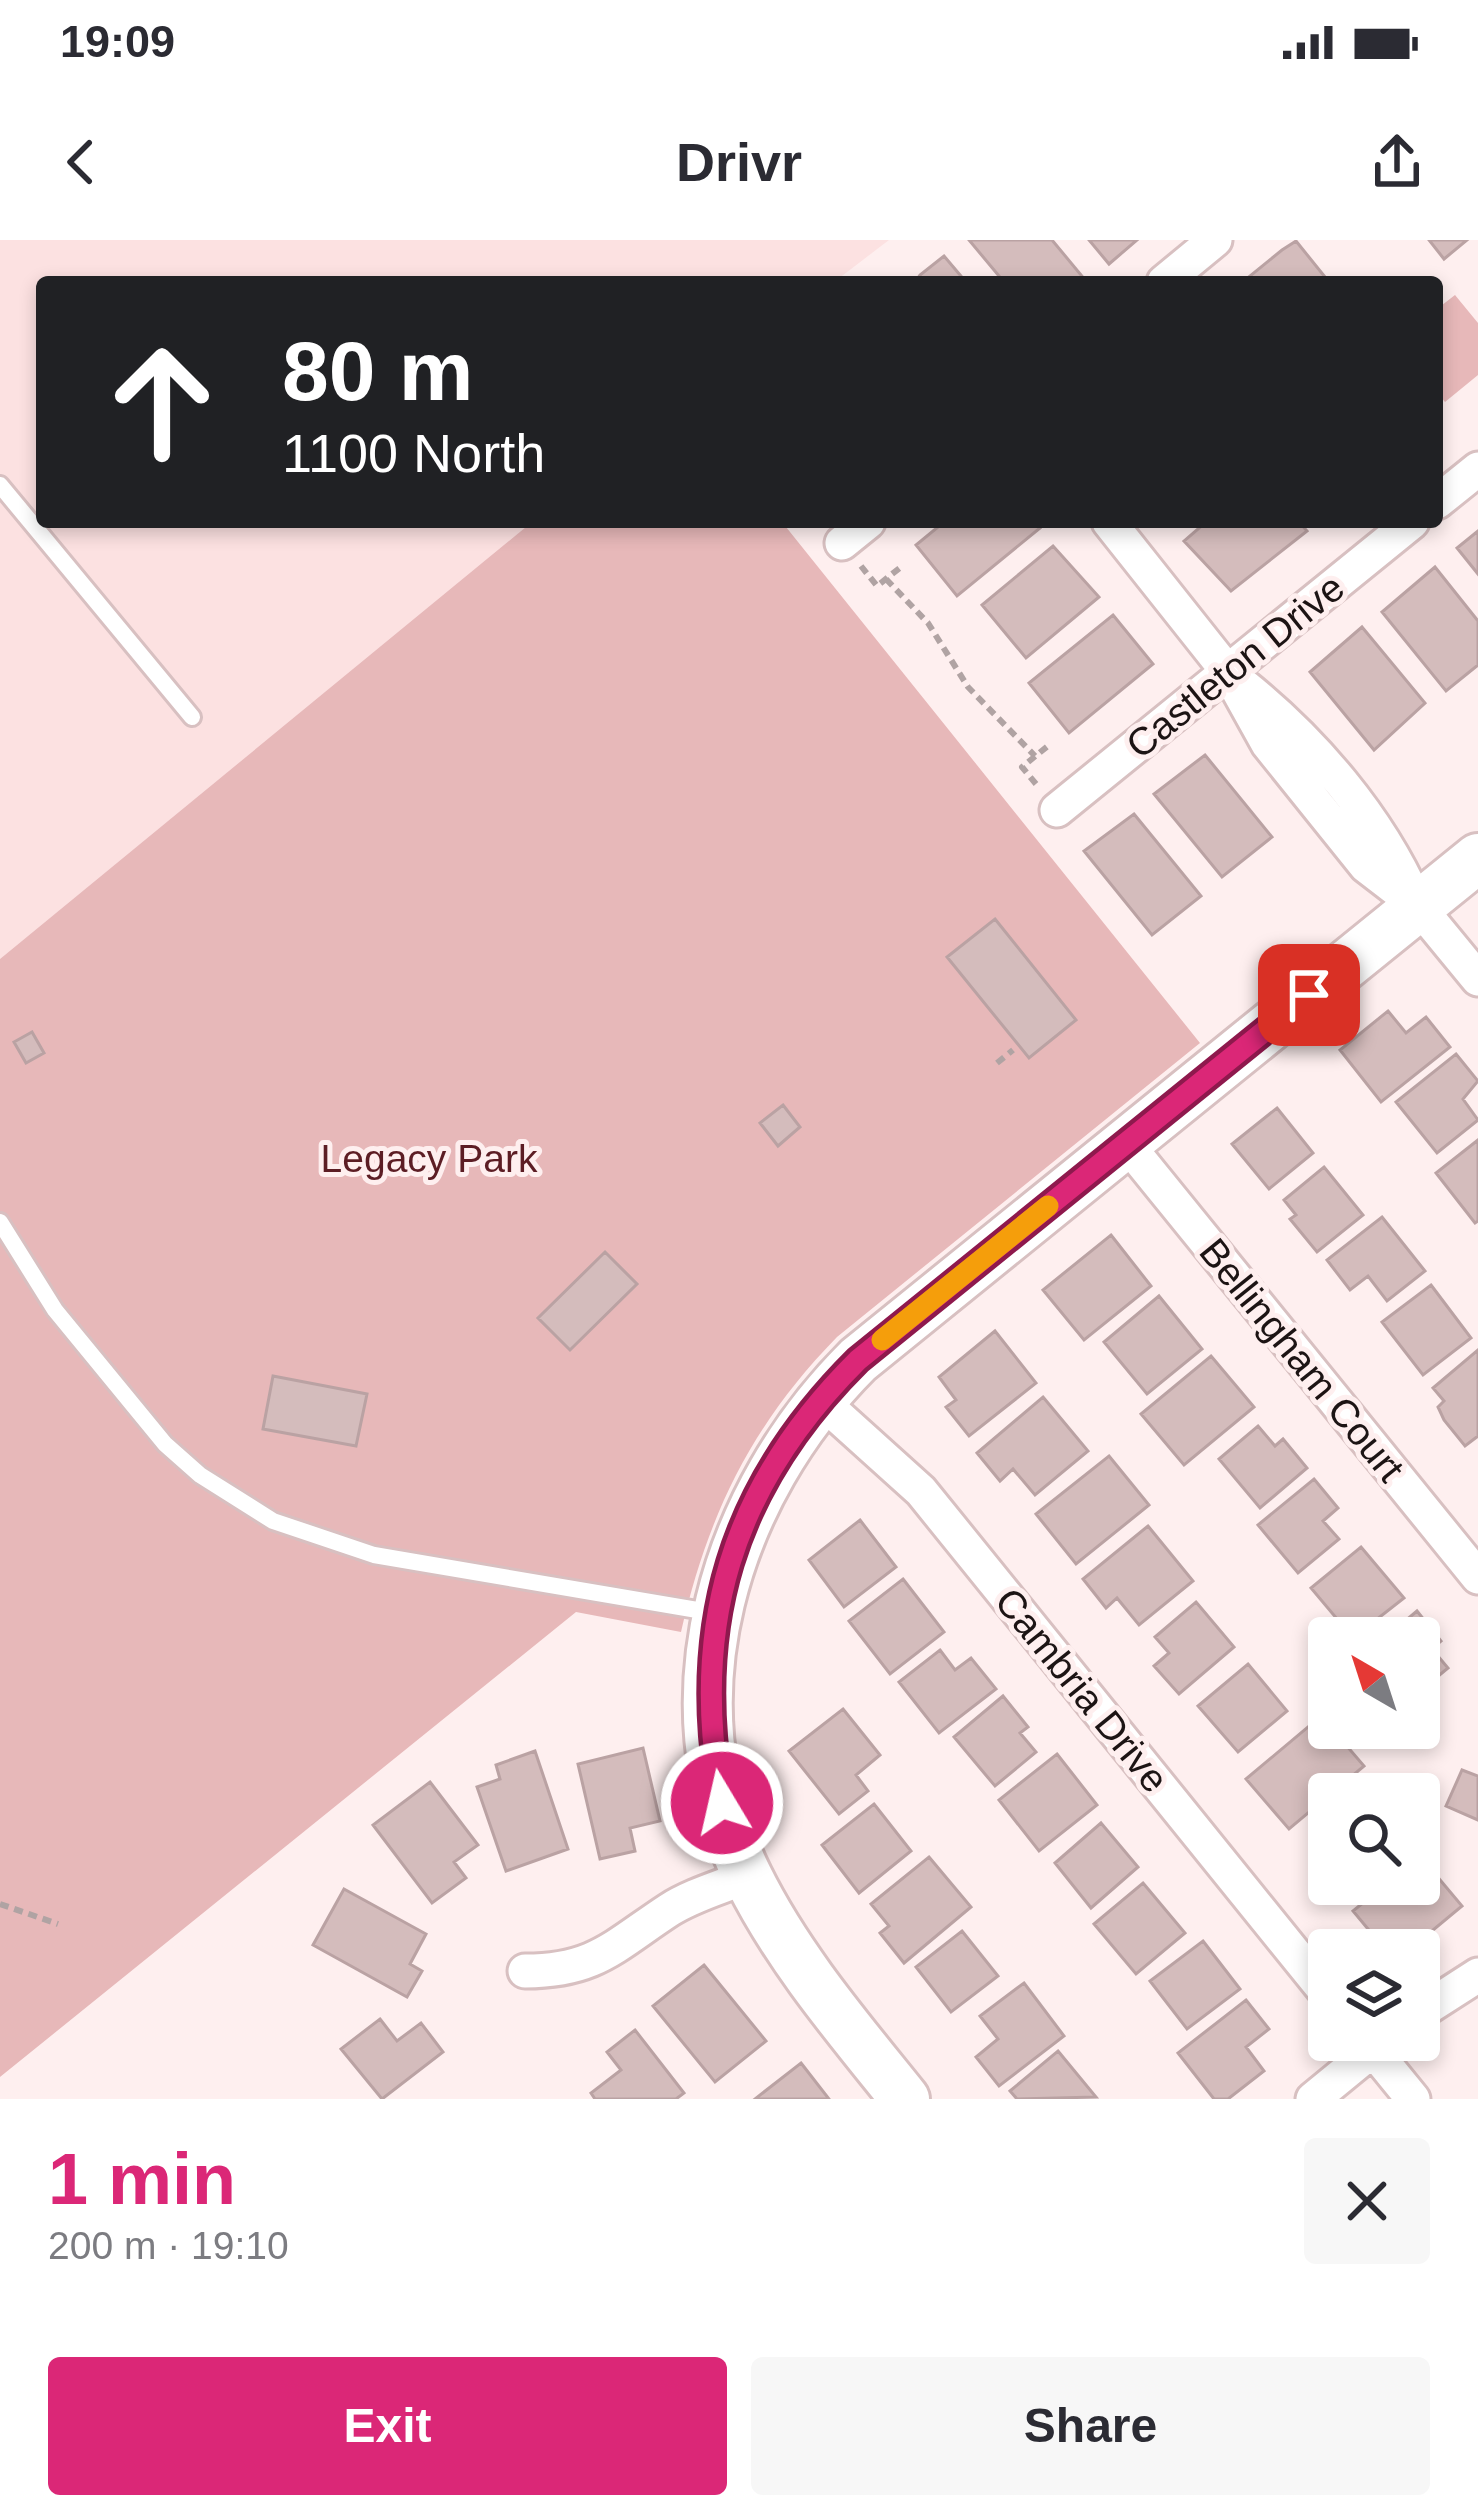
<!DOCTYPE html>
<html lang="en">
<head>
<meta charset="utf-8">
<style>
  :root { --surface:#fff; --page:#f7f7f7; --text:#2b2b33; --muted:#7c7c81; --accent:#db2777 }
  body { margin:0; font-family:Arial,sans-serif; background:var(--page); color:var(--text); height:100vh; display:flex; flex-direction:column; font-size:45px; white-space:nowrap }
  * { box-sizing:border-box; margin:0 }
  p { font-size:39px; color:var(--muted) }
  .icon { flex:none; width:66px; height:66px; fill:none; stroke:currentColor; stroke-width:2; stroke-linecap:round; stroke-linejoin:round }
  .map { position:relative; height:1859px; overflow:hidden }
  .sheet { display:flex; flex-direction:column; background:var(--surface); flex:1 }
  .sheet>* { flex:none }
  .banner { position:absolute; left:36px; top:36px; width:1407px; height:252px; border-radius:12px; box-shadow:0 6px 18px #0003; background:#202124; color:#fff; overflow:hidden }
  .needle { width:78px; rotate:321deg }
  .fabs { position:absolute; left:1308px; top:1377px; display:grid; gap:24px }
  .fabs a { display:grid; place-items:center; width:132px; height:132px; border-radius:12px; background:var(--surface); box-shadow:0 6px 18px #0003; font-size:60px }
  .pin { position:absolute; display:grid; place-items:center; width:102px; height:102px; color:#fff; margin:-51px; border-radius:24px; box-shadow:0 6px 18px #0006 }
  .me { position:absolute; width:132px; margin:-66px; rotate:351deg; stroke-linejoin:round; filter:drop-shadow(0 0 9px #0008) }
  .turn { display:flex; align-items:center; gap:42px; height:252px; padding:0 48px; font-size:54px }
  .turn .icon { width:156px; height:156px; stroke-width:2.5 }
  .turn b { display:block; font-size:84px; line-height:102px }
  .round { display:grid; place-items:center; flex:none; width:126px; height:126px; border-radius:12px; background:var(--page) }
  .headline { display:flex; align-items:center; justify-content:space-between; height:204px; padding:0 48px }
  h1 { font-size:72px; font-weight:800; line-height:90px; color:var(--accent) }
  .primary-button { display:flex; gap:24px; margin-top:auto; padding:24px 48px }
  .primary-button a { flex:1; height:138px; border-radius:12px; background:var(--accent); color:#fff; font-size:48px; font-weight:800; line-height:138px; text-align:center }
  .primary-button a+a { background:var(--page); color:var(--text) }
  .status { display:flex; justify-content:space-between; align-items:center; height:84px; padding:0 60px; background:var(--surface); direction:ltr }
  .status svg { height:33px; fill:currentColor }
  header { display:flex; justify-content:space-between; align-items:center; height:156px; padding:0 48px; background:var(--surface); font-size:54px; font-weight:800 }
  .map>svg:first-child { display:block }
  .built { fill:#fce1e1 }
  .green { fill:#e7b8b9 }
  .building { fill:#d4bcbc; stroke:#baa2a3; stroke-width:3 }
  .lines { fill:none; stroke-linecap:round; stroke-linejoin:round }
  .lane-casing { stroke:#d8c0c1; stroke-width:22 }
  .street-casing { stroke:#d8c0c1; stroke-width:39 }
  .secondary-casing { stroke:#d8c0c1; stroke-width:54 }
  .path { stroke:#b0a3a3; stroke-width:6; stroke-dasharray:9 6; stroke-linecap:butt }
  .lane { stroke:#fff; stroke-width:16 }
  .street { stroke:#fff; stroke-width:33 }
  .secondary { stroke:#fff; stroke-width:48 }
  .route-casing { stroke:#8e194d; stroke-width:30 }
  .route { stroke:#db2777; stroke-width:21 }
  .slow { stroke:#f59e0b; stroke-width:21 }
  .labels { text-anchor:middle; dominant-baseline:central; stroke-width:10; stroke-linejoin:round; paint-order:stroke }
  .street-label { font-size:39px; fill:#1c1414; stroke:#feefef }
  .park-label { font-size:39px; fill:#5c1d24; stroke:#feefef }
</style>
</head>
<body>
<div class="status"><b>19:09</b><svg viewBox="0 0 49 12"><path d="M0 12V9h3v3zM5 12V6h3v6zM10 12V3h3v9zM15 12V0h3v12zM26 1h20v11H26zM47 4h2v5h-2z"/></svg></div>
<header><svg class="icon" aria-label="back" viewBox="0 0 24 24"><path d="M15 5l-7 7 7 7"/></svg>Drivr<svg class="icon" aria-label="share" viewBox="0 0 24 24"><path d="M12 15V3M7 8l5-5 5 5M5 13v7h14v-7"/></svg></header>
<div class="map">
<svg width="1478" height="1859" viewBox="0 0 1478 1859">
  <rect width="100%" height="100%" fill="#feefef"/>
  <path class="built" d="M0 0H889L834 42H42V282H532L0 719Z"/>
  <path class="green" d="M1455 55 1478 83V135L1445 162 1437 152V69Z
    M532 282H782L1200 803 837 1097C752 1184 708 1274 681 1392L576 1372 0 1837V719Z"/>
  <path class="building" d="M969 0H1052L1086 41 1004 42Z
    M1089 0H1137L1109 24Z
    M1429 0H1467L1444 19Z
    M1296 1 1329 42 1245 40 1282 10Z
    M944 16 966 42H915L920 35Z
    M944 282H1035L1040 288 957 356 916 305Z
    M1206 282H1299L1307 291 1231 351 1184 301Z
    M1478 291V334L1457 308Z
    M1053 306 1099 357 1026 418 982 365Z
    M1435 327 1478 381V425L1446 451 1382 372Z
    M1113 375 1153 424 1069 493 1029 443Z
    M1362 387 1425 463 1374 510 1310 432Z
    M1205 515 1272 597 1222 637 1154 554Z
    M1134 574 1201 656 1152 695 1084 611Z
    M995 679 1076 780 1029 818 947 717Z
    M1388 771 1406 793 1426 777 1450 807 1381 862 1340 810Z
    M32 792 44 813 26 823 14 802Z
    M1456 814 1478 841 1463 859 1478 880 1437 913 1396 862Z
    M783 865 800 887 778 906 760 883Z
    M1277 868 1313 913 1269 949 1232 904Z
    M1478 900V981L1475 983 1436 933Z
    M1324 927 1363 975 1317 1012 1290 979 1296 975 1284 960Z
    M1382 977 1425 1031 1387 1061 1368 1036 1350 1050 1327 1020Z
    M1111 995 1151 1046 1084 1100 1043 1050Z
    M605 1012 637 1044 570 1110 538 1078Z
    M1431 1045 1471 1098 1423 1135 1382 1082Z
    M1159 1056 1202 1109 1147 1154 1104 1102Z
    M995 1091 1036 1143 969 1196 946 1167 956 1160 939 1137Z
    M1478 1110V1196L1465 1206 1444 1180 1438 1167 1444 1161 1433 1148Z
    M1211 1116 1254 1167 1184 1225 1141 1174Z
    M273 1136 367 1154 356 1206 263 1189Z
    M1043 1157 1088 1211 1035 1255 1013 1229 1000 1241 977 1213Z
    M1258 1186 1275 1206 1283 1199 1307 1228 1260 1268 1219 1219Z
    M1109 1216 1149 1265 1076 1324 1036 1274Z
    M1314 1239 1338 1268 1323 1281 1339 1299 1298 1333 1258 1285Z
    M860 1280 896 1327 844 1367 809 1320Z
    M1148 1286 1193 1341 1139 1385 1117 1358 1106 1368 1083 1339Z
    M1361 1307 1404 1358 1353 1398 1311 1348Z
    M903 1339 944 1392 890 1434 849 1381Z
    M1196 1362 1234 1407 1179 1454 1154 1426 1169 1413 1155 1397Z
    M1417 1371 1441 1401 1432 1409 1448 1428 1419 1452V1398H1385Z
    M940 1410 955 1430 971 1418 996 1449 939 1493 899 1442Z
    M1248 1424 1287 1471 1238 1512 1198 1466Z
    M1003 1456 1028 1487 1020 1493 1036 1512 995 1546 954 1497Z
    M843 1469 880 1515 856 1535 868 1551 839 1574 789 1511Z
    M1321 1476 1364 1526 1289 1589 1246 1539Z
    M643 1508 660 1581 630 1588 635 1611 600 1619 578 1524Z
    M535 1511 568 1609 506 1631 477 1547 500 1539 496 1525Z
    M1057 1514 1097 1565 1039 1611 999 1560Z
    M1462 1530 1478 1536V1580L1446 1566Z
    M430 1542 478 1605 454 1622 466 1638 432 1663 373 1585Z
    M874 1564 911 1611 859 1653 822 1605Z
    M1101 1583 1138 1627 1091 1668 1055 1623Z
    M1420 1616 1462 1666 1409 1710H1401L1387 1693 1378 1701 1353 1671 1386 1644H1419Z
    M929 1617 971 1667 904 1723 880 1693 889 1686 871 1664Z
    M1143 1643 1185 1693 1136 1734 1094 1684Z
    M344 1649 426 1694 410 1724 422 1731 407 1757 313 1705Z
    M962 1691 998 1736 951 1772 916 1727Z
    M1203 1701 1240 1749 1187 1789 1150 1741Z
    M704 1725 766 1801 715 1842 653 1766Z
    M1024 1743 1064 1796 999 1846 976 1817 998 1799 980 1776Z
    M1246 1760 1269 1789 1246 1807 1264 1831 1228 1859H1214L1178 1813Z
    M380 1779 397 1801 421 1783 443 1812 382 1859 341 1809Z
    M635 1790 684 1853 676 1859H595L591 1853 621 1830 607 1812Z
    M1058 1811 1096 1857 1017 1859 1010 1851Z
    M801 1823 829 1859H755Z"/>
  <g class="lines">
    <defs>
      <path id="lane" d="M0 245 192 477
        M0 982 55 1070 165 1204 200 1235 273 1281 374 1315 715 1373"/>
      <path id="street" d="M1164 42 1215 0
        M1437 262 1478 229
        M1109 282 1228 432 1268 504 1366 626 1418 666 1478 739
        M842 303 868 282
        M1243 445C1314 502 1378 577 1415 660
        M1057 570 1412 282
        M1126 903 1478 1337
        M819 1159 921 1251 1329 1756
        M525 1731C595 1731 614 1706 669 1670 692 1655 722 1647 748 1636
        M1419 1773 1478 1735
        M1365 1800 1413 1859
        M1313 1859 1385 1800"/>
      <path id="secondary" d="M905 1859C848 1788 788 1718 748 1637 660 1459 725 1253 858 1120L1478 618"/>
    </defs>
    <use href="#lane" class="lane-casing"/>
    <use href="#street" class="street-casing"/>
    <use href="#secondary" class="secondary-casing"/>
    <path class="path" d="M861 326 877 346 901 327
      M886 339 928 383 968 447 1035 516
      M1036 544 1022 527 1049 505
      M997 823 1013 810
      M0 1664 58 1684"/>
    <use href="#lane" class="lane"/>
    <use href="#street" class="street"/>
    <use href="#secondary" class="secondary"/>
  </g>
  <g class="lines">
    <defs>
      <path id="route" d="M722 1563C689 1387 731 1246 858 1120L1309 755"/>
    </defs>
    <use href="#route" class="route-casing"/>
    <use href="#route" class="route"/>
    <path class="slow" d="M882 1100 1048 966"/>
  </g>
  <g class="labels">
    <g class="street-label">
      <text transform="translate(1235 426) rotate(-39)">Castleton Drive</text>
      <text transform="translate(1302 1120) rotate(51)">Bellingham Court</text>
      <text transform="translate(1082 1450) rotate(51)">Cambria Drive</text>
    </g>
    <g class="park-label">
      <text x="429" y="918">Legacy Park</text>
    </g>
  </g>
</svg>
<div class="fabs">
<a><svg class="needle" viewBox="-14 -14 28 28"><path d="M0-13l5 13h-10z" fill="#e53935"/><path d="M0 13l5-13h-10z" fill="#7c7c81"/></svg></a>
<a><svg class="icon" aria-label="search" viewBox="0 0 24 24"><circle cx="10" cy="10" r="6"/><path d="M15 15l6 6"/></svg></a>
<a><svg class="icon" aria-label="layers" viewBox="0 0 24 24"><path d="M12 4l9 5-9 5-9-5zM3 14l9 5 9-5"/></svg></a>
</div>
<div class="pin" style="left:1309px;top:755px;background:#d93025"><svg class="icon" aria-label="arrive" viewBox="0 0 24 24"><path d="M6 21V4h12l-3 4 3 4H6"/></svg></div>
<svg class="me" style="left:722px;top:1563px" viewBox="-20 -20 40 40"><circle r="17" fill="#db2777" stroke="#fff" stroke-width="3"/><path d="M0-11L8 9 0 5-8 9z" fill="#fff"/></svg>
<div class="banner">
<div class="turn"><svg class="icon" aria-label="ahead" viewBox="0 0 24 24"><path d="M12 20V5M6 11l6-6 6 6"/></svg><div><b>80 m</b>1100 North</div></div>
</div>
</div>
<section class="sheet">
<div class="headline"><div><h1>1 min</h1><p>200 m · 19:10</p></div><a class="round"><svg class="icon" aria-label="close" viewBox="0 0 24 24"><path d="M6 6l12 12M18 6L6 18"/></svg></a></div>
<div class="primary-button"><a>Exit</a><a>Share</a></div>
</section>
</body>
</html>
